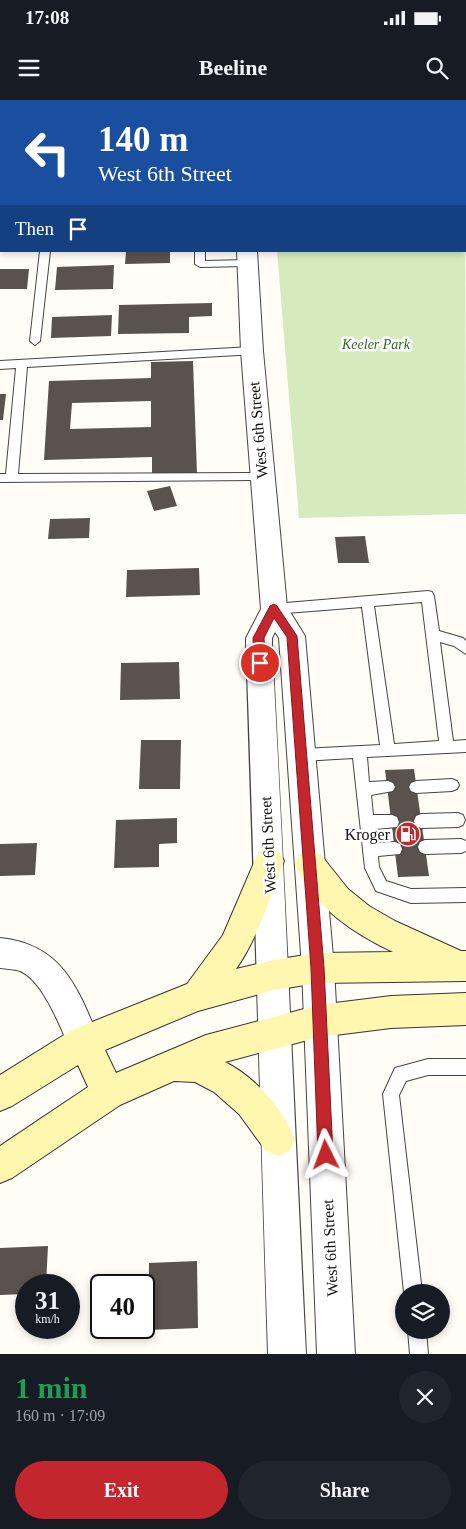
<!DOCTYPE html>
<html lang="en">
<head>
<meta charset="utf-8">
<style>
  :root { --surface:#171b24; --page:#20242c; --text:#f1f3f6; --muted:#9ea1a6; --accent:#c4262e }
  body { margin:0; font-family:Georgia,serif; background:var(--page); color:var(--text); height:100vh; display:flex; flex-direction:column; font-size:19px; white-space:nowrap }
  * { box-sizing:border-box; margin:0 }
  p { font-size:16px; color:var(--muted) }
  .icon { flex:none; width:28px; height:28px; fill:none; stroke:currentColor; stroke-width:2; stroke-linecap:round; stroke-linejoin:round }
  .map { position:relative; height:1254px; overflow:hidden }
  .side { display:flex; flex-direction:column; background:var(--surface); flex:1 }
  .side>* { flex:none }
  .hud { position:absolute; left:0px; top:0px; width:466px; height:152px; box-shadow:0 2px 8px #0003; background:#1a4fa0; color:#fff; overflow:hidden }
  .controls { position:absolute; left:395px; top:1184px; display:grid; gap:10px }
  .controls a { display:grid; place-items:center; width:55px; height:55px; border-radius:50%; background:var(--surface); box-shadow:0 2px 8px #0003; font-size:25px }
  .speed { position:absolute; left:15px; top:1174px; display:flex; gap:10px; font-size:25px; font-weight:700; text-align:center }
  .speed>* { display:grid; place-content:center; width:65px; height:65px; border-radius:50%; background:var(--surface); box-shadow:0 2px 8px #0003; line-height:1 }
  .speed small { font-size:12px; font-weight:400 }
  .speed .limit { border:2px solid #111; border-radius:8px; background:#fff; color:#111 }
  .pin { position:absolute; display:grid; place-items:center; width:42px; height:42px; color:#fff; margin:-21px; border:2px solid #fff; border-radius:50%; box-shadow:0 1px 5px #0007 }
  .me { position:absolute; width:55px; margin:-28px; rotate:357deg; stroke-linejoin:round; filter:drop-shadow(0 0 4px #0008) }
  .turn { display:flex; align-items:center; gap:18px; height:105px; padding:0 15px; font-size:22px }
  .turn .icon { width:65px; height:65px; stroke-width:2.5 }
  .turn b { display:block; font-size:35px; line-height:42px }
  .then { display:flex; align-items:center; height:48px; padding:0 15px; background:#0003; gap:10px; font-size:19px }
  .round { display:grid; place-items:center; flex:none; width:52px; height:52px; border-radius:26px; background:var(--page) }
  .overview { display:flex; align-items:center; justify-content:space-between; height:85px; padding:0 15px }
  h1 { font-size:30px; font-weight:600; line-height:38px; color:#1e9e55 }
  .action { display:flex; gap:10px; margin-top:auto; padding:10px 15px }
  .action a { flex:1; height:58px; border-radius:30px; background:var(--accent); color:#fff; font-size:20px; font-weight:600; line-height:58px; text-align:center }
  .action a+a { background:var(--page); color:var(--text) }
  .status { display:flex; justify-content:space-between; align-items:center; height:35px; padding:0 25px; background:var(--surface); direction:ltr }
  .status svg { height:14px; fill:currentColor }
  header { display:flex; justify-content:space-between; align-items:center; height:65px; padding:0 15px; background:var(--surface); font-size:22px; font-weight:600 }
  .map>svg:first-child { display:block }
  .green { fill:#d5ebbd }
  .building { fill:#5a524d; fill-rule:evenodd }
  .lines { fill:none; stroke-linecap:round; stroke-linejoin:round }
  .service-casing { stroke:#444; stroke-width:2 }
  .minor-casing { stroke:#444; stroke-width:2 }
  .tertiary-casing { stroke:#444; stroke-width:2 }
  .secondary-casing { stroke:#333; stroke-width:2 }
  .service { fill:#fff; fill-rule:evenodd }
  .minor { fill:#fff; fill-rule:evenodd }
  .tertiary { fill:#fff; fill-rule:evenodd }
  .secondary { fill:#fff6b0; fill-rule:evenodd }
  .route { fill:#c4262e; stroke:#7f191e }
  .labels { text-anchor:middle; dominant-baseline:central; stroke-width:5; stroke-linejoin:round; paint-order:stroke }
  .far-park-label { font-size:14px; font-style:italic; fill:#2f6b1f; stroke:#fff }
  .street-label { font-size:16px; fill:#111; stroke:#fff }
  .poi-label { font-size:16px; fill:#111; stroke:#fff; text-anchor:end }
</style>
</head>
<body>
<div class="status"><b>17:08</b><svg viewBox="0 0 49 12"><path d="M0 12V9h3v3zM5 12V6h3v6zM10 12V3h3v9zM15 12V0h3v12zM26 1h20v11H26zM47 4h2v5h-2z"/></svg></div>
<header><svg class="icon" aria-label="menu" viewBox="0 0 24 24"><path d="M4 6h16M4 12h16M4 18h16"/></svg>Beeline<svg class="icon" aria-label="search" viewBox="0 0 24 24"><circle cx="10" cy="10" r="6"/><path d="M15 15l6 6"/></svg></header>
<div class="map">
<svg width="466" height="1254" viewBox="0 0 466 1254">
  <rect width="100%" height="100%" fill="#fffdf5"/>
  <path class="green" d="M465 62 466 414 299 418 277 151H465Z"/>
  <path class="building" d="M126 151H170V163L125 164Z
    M114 165 113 189 55 190 57 167Z
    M0 169H29L27 189H0Z
    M212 203V216L189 217V233L118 234 119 205Z
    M112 215 111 236 51 238 52 217Z
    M193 261 197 374 152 375V357L44 360 49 281 151 278V262ZM151 301V327L70 329 72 303Z
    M0 294H6L3 320H0Z
    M170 386 177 406 154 411 147 391Z
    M90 418 89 438 48 439 50 419Z
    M365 436 369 463H338L335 437Z
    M199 468 200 495 126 497 127 470Z
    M179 562 180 599 120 600 121 563Z
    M141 640H181L180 689H139Z
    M414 669 429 776 398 777 385 670Z
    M177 718V743L159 744V767L114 768 116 720Z
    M37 743 35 775 0 776V744Z
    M48 1146 46 1185H26V1194L0 1195V1148Z
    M197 1161 198 1228 148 1230 149 1163Z"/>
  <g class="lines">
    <defs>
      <path id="service" d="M0 10H1V16H0Z
        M0 49H1V55H0Z
        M465 75H466V81H465Z
        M40 151H50L40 241 35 245 30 241Z
        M195 151H205V161L248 160 253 163 248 166 200 167 195 164Z
        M252 247 257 251 256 254 27 267 18 374 262 373 268 377 266 380 0 382V374H6L16 268 0 269V261Z
        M428 491 432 492 434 496 439 531 463 538 466 541V554L454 546 440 542 453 641 466 640V652L367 657 369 682 388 681 393 683 395 687 393 691 371 695 373 715H392L397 717 399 722 397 727 375 729 377 743 395 742 400 744 402 749 400 754 378 756 379 767 386 781 411 789 466 788V802L411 803 376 791 365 768 353 658 302 661 297 659 295 655 297 651 302 649 380 645 362 507 274 514 269 513 268 509 269 505 274 504ZM422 502 439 641 394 644 374 506Z
        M452 679 457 681 459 685 457 689 452 691 416 693 411 691 409 687 411 683 416 681Z
        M458 713 463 715 465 720 463 725 458 727 421 728 416 726 414 721 416 716 421 714Z
        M461 739 466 741V751L461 753 425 754 420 752 418 747 420 742 425 740Z
        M428 959H466V975H428L406 981 399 995 422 1192H404L383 994 395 968Z
        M408 1230H426L428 1254H410Z"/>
      <path id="minor" d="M4 0H22V1H4Z
        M1 72V91L0 92V73Z
        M0 838C63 844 79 890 100 942L96 954 84 958 72 954C62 931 44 881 20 871 14 869 6 869 0 868Z"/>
      <path id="tertiary" d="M232 0H250V1H232Z
        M465 45H466V55H465Z
        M0 106H1V118H0Z
        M237 151H257L263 251 287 507 305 536 334 868 355 1254H317L302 868 279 538 275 532 272 538V544C285 781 294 1017 306 1254H268C260 1017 255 781 246 544V538L261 509 241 251Z"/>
      <path id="secondary" d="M269 747 279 751 284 761C270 797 258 838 236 869L274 860 318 853 393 852C353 833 314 807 295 765L299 755 310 751 321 755 348 789 369 806 395 821 461 851H466V881L318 883 274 890 198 911 105 950 116 973 206 935 319 905 391 896 466 893V925L391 928 319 937 225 962C255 977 282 1008 295 1039L290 1051 278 1056 266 1051 239 1014 214 992 195 982 174 981 120 1005 12 1078 0 1083V1046L88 987 78 965 12 1006 0 1011V975L72 930 187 884 223 835 259 751Z"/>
    </defs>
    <use href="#service" class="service-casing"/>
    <use href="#minor" class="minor-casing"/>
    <use href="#tertiary" class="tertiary-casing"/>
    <use href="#secondary" class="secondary-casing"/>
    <use href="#service" class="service"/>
    <use href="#minor" class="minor"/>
    <use href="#tertiary" class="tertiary"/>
    <use href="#secondary" class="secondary"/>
  </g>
  <path class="route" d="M274 504 277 506 297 536 324 868 333 1055 331 1060 326 1062 320 1060 318 1055 311 868 287 537 274 518 264 538 265 563 260 567 254 563 253 538 270 506Z"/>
  <defs>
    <symbol id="fuel-disc" viewBox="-11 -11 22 22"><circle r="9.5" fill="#c4262e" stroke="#fff"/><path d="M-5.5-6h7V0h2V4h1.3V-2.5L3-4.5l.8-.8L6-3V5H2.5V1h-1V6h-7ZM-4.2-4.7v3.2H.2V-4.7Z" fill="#fff"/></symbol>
  </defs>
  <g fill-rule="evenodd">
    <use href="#fuel-disc" x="394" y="720" width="28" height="28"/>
  </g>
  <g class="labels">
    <g class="far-park-label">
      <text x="376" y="244">Keeler Park</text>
    </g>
    <g class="street-label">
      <text transform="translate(258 330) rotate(-95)">West 6th Street</text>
      <text transform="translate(268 745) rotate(-93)">West 6th Street</text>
      <text transform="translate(330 1148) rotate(-93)">West 6th Street</text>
    </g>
    <g class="poi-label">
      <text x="390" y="734">Kroger</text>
    </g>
  </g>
</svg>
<div class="controls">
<a><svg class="icon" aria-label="layers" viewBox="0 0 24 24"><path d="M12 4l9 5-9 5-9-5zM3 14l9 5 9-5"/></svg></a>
</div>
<div class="speed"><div>31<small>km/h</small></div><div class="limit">40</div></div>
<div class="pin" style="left:260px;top:563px;background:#d93025"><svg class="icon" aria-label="arrive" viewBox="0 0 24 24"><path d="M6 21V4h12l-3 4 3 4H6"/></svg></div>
<svg class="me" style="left:326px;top:1055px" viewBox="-20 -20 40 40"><path d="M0-17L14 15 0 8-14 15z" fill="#c4262e" stroke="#fff" stroke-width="4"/></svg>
<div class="hud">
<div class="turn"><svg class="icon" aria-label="left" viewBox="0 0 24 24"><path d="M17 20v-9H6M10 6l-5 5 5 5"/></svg><div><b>140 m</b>West 6th Street</div></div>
<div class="then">Then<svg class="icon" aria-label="arrive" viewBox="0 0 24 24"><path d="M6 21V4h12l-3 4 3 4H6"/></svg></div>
</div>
</div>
<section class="side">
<div class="overview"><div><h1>1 min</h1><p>160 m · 17:09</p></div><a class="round"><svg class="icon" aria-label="close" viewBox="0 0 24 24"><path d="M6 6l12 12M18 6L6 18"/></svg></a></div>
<div class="action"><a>Exit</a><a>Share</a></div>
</section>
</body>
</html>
